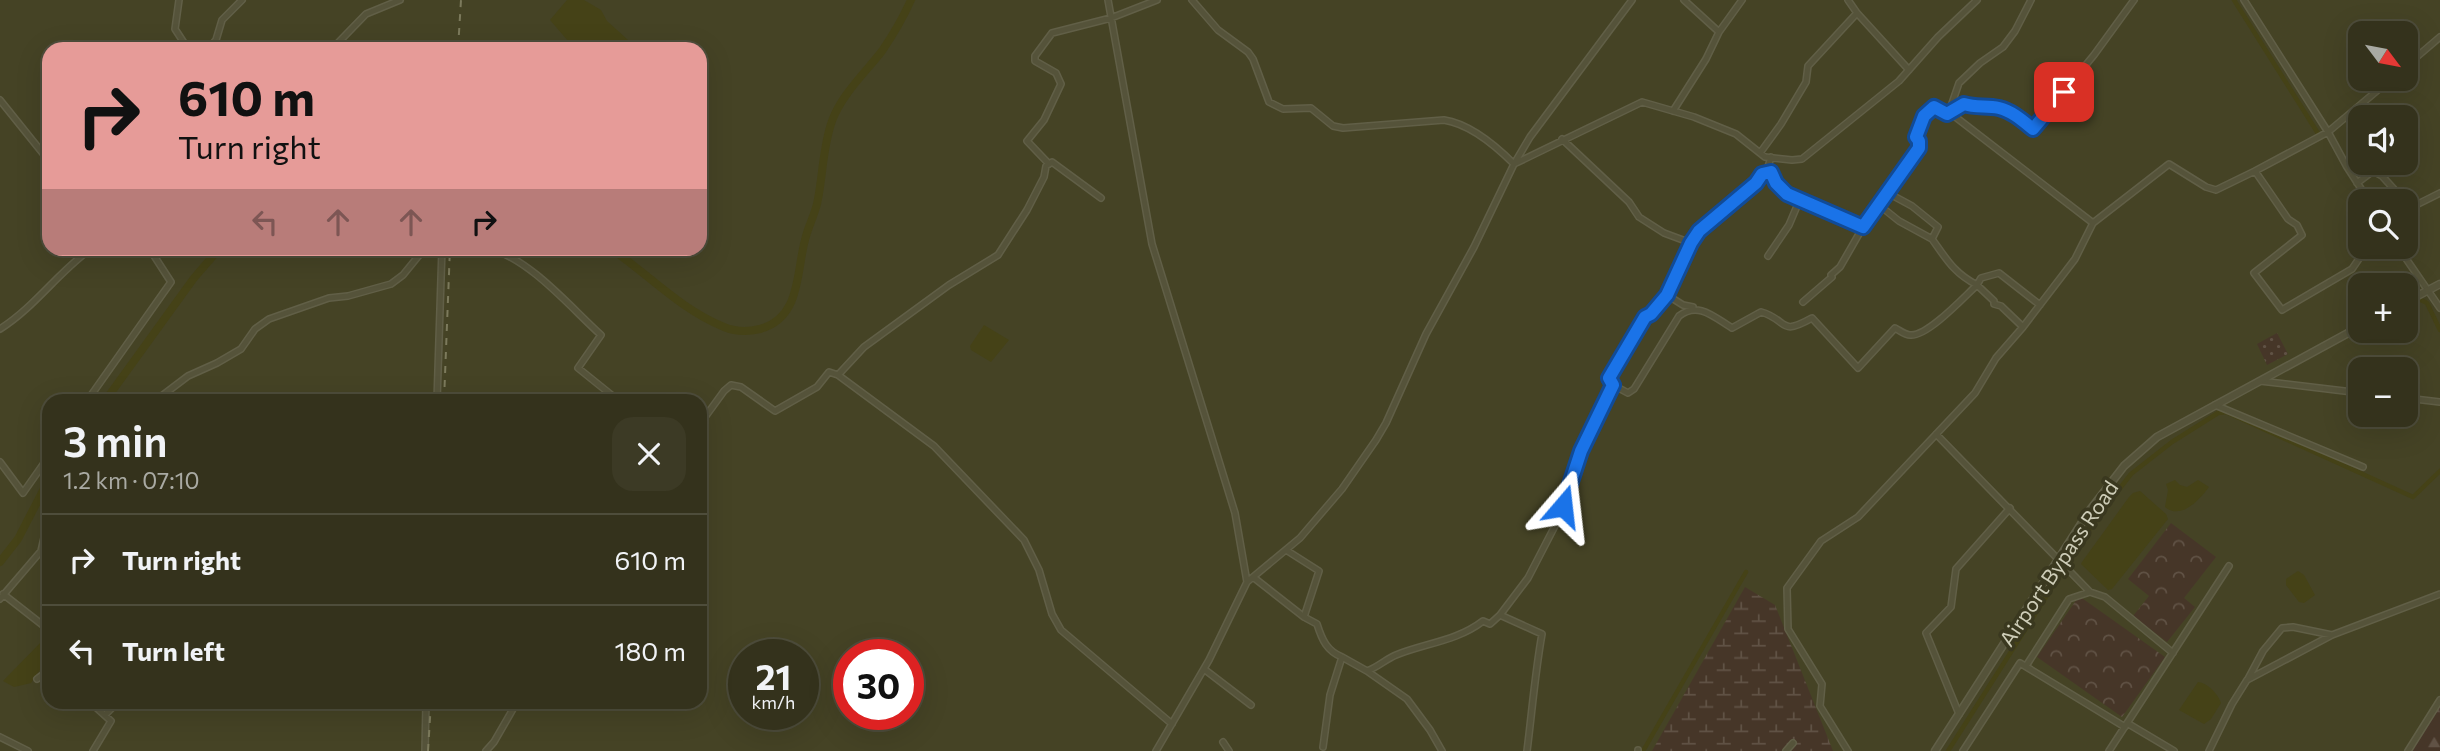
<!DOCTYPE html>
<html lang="en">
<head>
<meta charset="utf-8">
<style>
  :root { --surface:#34321c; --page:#3c3a25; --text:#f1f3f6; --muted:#a9aaa3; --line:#4e4d3b }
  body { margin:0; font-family:Commissioner,sans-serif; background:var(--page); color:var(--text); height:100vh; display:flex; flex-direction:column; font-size:26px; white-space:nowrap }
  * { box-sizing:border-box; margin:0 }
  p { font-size:23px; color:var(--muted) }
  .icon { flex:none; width:38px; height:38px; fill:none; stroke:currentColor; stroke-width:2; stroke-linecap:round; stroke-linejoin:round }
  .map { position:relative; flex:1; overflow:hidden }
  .side { position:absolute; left:42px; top:394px; width:665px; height:315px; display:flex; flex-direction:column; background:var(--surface); border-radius:21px; box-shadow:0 7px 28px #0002,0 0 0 2px var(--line) }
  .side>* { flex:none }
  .guide { position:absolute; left:42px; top:42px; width:665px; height:214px; border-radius:21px; box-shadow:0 7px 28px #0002,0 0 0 2px var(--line); background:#e69b98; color:#111; overflow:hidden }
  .needle { width:46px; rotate:122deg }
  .fabs { position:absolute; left:2348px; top:21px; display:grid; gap:14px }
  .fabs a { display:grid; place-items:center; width:70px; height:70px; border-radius:14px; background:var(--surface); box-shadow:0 7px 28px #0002,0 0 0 2px var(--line); font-size:35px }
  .speed { position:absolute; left:728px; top:639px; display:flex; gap:14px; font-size:35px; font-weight:700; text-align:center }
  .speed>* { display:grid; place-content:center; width:91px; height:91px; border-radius:50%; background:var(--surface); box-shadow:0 7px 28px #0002,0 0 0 2px var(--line); line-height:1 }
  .speed small { font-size:18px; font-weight:400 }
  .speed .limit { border:10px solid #d22; background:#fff; color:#111 }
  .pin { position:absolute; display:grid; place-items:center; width:60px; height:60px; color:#fff; margin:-30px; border-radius:14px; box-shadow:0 4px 10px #0006 }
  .me { position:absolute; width:77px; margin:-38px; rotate:17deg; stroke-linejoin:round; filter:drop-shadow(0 0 5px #0008) }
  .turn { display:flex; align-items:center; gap:24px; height:147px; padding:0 21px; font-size:32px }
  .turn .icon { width:91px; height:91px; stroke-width:2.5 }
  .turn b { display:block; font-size:49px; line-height:60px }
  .lanes { display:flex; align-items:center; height:66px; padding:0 21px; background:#0003; justify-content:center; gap:35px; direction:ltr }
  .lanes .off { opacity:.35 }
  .round { display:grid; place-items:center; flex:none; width:74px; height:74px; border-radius:21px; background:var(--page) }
  .headline { display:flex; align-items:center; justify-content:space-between; height:119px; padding:0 21px }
  h1 { font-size:42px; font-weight:600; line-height:52px }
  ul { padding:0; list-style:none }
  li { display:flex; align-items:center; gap:21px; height:91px; padding:0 21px; border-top:2px solid var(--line) }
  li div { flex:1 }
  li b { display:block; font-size:26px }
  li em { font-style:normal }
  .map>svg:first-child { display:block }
  .grass { fill:url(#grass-dots) }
  .forest { fill:url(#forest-firs) }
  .wetland { fill:url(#wetland-marsh) }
  .park { fill:url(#park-crowns) }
  .water { fill:#454217 }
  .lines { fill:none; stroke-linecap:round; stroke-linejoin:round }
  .canal { stroke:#454217; stroke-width:4.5 }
  .river { stroke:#454217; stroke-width:8 }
  .minor-casing { stroke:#615f47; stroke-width:8 }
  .tertiary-casing { stroke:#615f47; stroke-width:9 }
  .minor { stroke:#55533a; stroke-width:5 }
  .tertiary { stroke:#55533a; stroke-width:6 }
  .rail { stroke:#7c7a5c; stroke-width:2; stroke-dasharray:7 7; stroke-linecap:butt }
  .route-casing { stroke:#114b97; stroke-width:18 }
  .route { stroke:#1a73e8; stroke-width:12 }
  .labels { text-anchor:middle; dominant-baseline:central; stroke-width:7; stroke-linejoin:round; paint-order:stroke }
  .street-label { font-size:21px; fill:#cecdb8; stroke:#3a381f }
</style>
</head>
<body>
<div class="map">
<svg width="2440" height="751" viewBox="0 0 2440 751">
  <defs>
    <pattern id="grass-dots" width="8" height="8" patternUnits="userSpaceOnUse" patternTransform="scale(1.75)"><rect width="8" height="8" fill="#463628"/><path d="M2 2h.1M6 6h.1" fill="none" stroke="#605245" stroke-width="1.8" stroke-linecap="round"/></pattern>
    <pattern id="forest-firs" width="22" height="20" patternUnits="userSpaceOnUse" patternTransform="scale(1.75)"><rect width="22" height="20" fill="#463628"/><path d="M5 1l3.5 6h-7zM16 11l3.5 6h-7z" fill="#605245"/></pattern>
    <pattern id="wetland-marsh" width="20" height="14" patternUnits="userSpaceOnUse" patternTransform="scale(1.75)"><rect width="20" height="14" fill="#463628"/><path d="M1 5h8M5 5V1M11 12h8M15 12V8" fill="none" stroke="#605245"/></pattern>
    <pattern id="park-crowns" width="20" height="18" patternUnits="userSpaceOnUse" patternTransform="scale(1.75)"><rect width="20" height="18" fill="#463628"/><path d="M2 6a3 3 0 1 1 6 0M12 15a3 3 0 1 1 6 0" fill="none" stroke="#605245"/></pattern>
  </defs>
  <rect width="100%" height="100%" fill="#454325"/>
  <path class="grass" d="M2277 333 2288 354 2267 365 2257 344Z"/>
  <path class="forest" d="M2440 706V751H2411Z"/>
  <path class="wetland" d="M1745 587 1775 605 1833 751H1652Z"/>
  <path class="park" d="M2171 523 2216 557 2184 598 2195 607 2167 642 2133 616 2149 596 2128 579Z
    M2079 596 2165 657 2122 717 2037 657Z"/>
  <path class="water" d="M567 0H584L601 10 607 21 638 49H575L550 20Z
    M984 325 1009 340 991 362 971 350 970 346Z
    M2175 480 2180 485 2187 487 2198 480 2209 487C2199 501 2180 520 2165 507L2168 490 2166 484Z
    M2140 491 2166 514 2168 519 2112 589 2108 590 2081 564 2082 562 2129 497 2133 493Z
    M2298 571 2304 575 2315 595 2304 603 2299 602 2286 585V579Z
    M43 640H49V656L31 683 14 687 3 681Z
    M2198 682C2208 683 2218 694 2221 703L2211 719 2204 724 2179 710Z"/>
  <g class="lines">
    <path class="canal" d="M2234 0 2319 135
      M2421 300 2427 303 2440 330
      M1643 751 1746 572
      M1948 751 2093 523 2131 474 2172 442 2218 413 2226 412 2413 497 2440 471"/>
    <path class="river" d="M610 248C648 274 681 310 724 327 736 332 748 332 760 329 801 318 796 273 805 240 808 226 816 213 818 199 823 173 823 146 832 121 842 94 865 73 882 51 893 35 903 18 911 0
      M105 401 194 278 220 248
      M0 562 18 539 49 479"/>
    <defs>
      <path id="minor" d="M179 0 175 29 188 49
        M1108 0 1152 244 1235 513 1247 582 1209 660 1156 751
        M1192 0 1218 30 1248 52 1253 59 1269 102 1283 109 1311 108 1333 126 1343 128 1444 120C1470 124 1495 145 1514 164L1530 137 1632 0
        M1684 0 1719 32
        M1848 0 1857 13
        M2031 0 2015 31 2003 47 1980 63 1959 83 1949 112 2093 223
        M2244 0 2328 132 2347 167 2369 201
        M199 49 209 48 216 40 222 20 242 0
        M332 49 366 14 400 0
        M2406 66 2440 37
        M0 100 49 161
        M1673 111 1706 59 1719 32 1742 0
        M1562 139 1629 202 1639 217 1664 233 1691 243
        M1760 153 1781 124 1806 82 1808 66 1857 13 1909 70
        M1771 157 1768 167 1776 183 1787 194 1863 227 1888 193
        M1049 164 1027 141 1044 120 1061 84 1056 73 1035 61V56L1052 33 1111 18 1157 0
        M2357 183 2373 171 2382 176 2403 199 2401 201
        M1879 205 1899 221 1932 239
        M2406 210 2440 193
        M2367 247 2352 269 2282 310 2254 273 2302 235 2297 225 2288 219 2255 171 2328 132 2391 79
        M2398 247 2440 308
        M489 248C531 260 569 306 601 335L578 368 619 401
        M1768 256 1789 225 1800 199
        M1667 295 1683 305 1693 307
        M1803 302 1832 277 1831 275 1840 267 1863 227
        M2040 305 1999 273 1981 278 1977 285C1954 273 1947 260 1932 239L1938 227 1912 206 1888 193 1919 148V141L1916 137 1924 115 1934 107 1947 114 1964 104C1976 108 1987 105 1999 108 2012 111 2023 121 2033 129L2094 55 2134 0
        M0 329C35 307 59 271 92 248
        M838 375 864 347 949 285 998 255 1027 210 1044 177 1046 166 1052 162 1101 198
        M2260 381 2361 393
        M1613 385 1609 378 1645 317C1667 308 1680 264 1691 243 1702 221 1737 199 1756 183L1762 174 1771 172
        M2406 398 2440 402
        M87 401 171 282 149 248
        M155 401 188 376 217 363 241 349 255 329 269 319 329 298 348 296 391 284 403 275 425 248
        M437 401 442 248
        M2215 405 2363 467
        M700 424 724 391 731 385 741 387 775 411 817 387 829 372 838 375 934 446 1024 540 1039 570 1052 614 1061 630 1172 724
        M1936 434 2090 592
        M0 462 23 493 49 456
        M1286 550 1319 571 1304 617 1317 624C1322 640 1327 651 1342 657L1330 695 1323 747
        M1253 577 1304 617
        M1247 582 1300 538 1342 489 1376 440 1386 423 1426 334 1474 247 1514 164 1642 102 1694 117 1736 134 1765 157 1792 160 1802 159 1899 81 1938 37 1977 0
        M3 594 49 630
        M0 599 41 551 49 516
        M1342 657 1367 671C1378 667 1386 659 1396 655 1426 643 1457 641 1483 621L1490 624 1500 615
        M2026 666 2069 599 2090 592 2105 597 2173 653
        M1204 669 1251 705
        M1367 671 1407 699 1430 730 1442 751
        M37 679 49 670
        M2248 679 2263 651 2282 628 2293 627 2332 635
        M90 702 111 721 93 751
        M1959 714 1926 633 1951 607 1956 569 2010 508
        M105 715 115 705
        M2127 723 2174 751
        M0 737 28 751
        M1223 742 1229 751
        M1638 750V751
        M425 751 426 702
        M486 751 494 742 517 702
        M1527 751C1532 712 1535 673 1542 634L1500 615 1528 578 1557 522 1581 451 1613 385 1628 393 1634 389 1679 316C1698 301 1714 317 1732 328L1761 312C1789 320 1778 337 1812 318L1858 368 1895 328C1899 330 1905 335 1910 335 1927 337 1964 297 1977 285L1994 301V304L2001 306 2023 327
        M1786 751 1793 743
        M1848 751 1820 706 1822 684 1788 629 1787 588 1821 541 1858 517 1975 393 1996 358 2023 327 2075 259 2093 223 2169 164 2206 187 2216 190 2255 171
        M1963 751 2020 663 2125 727
        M2109 751 2229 566
        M2209 751 2232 704 2247 680 2332 635 2440 594
        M2408 751 2440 700"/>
      <path id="tertiary" d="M2406 302 2440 284
        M1935 751 2090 510 2124 466 2157 437 2361 326"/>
    </defs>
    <use href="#minor" class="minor-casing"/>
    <use href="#tertiary" class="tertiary-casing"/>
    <use href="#minor" class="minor"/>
    <use href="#tertiary" class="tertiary"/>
    <path class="rail" d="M458 49 461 0
      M444 401 450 248
      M428 751 431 702"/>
  </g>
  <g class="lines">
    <defs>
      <path id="route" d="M1563 506 1581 451 1613 385 1609 378 1645 317 1651 314 1667 295 1691 243 1699 231 1756 183 1762 174 1771 172 1776 183 1787 194 1863 227 1919 148V141L1916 137 1924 116 1934 107 1947 114 1964 104C1976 108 1987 105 1999 108 2012 111 2023 121 2033 129L2064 92"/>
    </defs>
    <use href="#route" class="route-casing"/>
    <use href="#route" class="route"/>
  </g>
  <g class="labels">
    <g class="street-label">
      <text transform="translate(2058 563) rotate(-56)">Airport Bypass Road</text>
    </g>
  </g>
</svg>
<div class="fabs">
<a><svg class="needle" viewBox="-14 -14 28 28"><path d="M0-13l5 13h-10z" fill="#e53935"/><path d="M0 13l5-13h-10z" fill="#a9aaa3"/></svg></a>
<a><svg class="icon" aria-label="sound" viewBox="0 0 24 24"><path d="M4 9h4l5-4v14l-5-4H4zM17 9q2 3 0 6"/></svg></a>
<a><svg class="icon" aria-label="search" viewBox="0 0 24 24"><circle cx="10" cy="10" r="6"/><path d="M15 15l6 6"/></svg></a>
<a>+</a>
<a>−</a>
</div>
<div class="speed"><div>21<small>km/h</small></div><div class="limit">30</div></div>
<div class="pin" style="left:2064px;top:92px;background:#d93025"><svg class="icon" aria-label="arrive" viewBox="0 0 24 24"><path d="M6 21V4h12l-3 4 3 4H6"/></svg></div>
<svg class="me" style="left:1563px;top:506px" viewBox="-20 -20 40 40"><path d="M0-17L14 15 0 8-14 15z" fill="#1a73e8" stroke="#fff" stroke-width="4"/></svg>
<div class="guide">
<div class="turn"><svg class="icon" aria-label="right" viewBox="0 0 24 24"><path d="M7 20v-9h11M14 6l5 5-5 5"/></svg><div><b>610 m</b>Turn right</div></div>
<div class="lanes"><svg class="icon off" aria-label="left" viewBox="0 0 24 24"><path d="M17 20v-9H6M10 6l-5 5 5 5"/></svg><svg class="icon off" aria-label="ahead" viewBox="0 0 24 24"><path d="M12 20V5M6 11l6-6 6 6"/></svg><svg class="icon off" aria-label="ahead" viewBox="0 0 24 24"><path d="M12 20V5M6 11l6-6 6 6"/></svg><svg class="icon" aria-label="right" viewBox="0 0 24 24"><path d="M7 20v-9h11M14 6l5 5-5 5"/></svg></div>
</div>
<section class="side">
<div class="headline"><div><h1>3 min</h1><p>1.2 km · 07:10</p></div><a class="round"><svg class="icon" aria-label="close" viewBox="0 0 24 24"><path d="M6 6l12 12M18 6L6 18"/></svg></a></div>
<ul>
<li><svg class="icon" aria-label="right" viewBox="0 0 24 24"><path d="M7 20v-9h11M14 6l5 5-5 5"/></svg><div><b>Turn right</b></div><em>610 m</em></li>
<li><svg class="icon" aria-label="left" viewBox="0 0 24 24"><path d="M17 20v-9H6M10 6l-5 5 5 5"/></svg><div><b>Turn left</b></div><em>180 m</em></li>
</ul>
</section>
</div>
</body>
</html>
